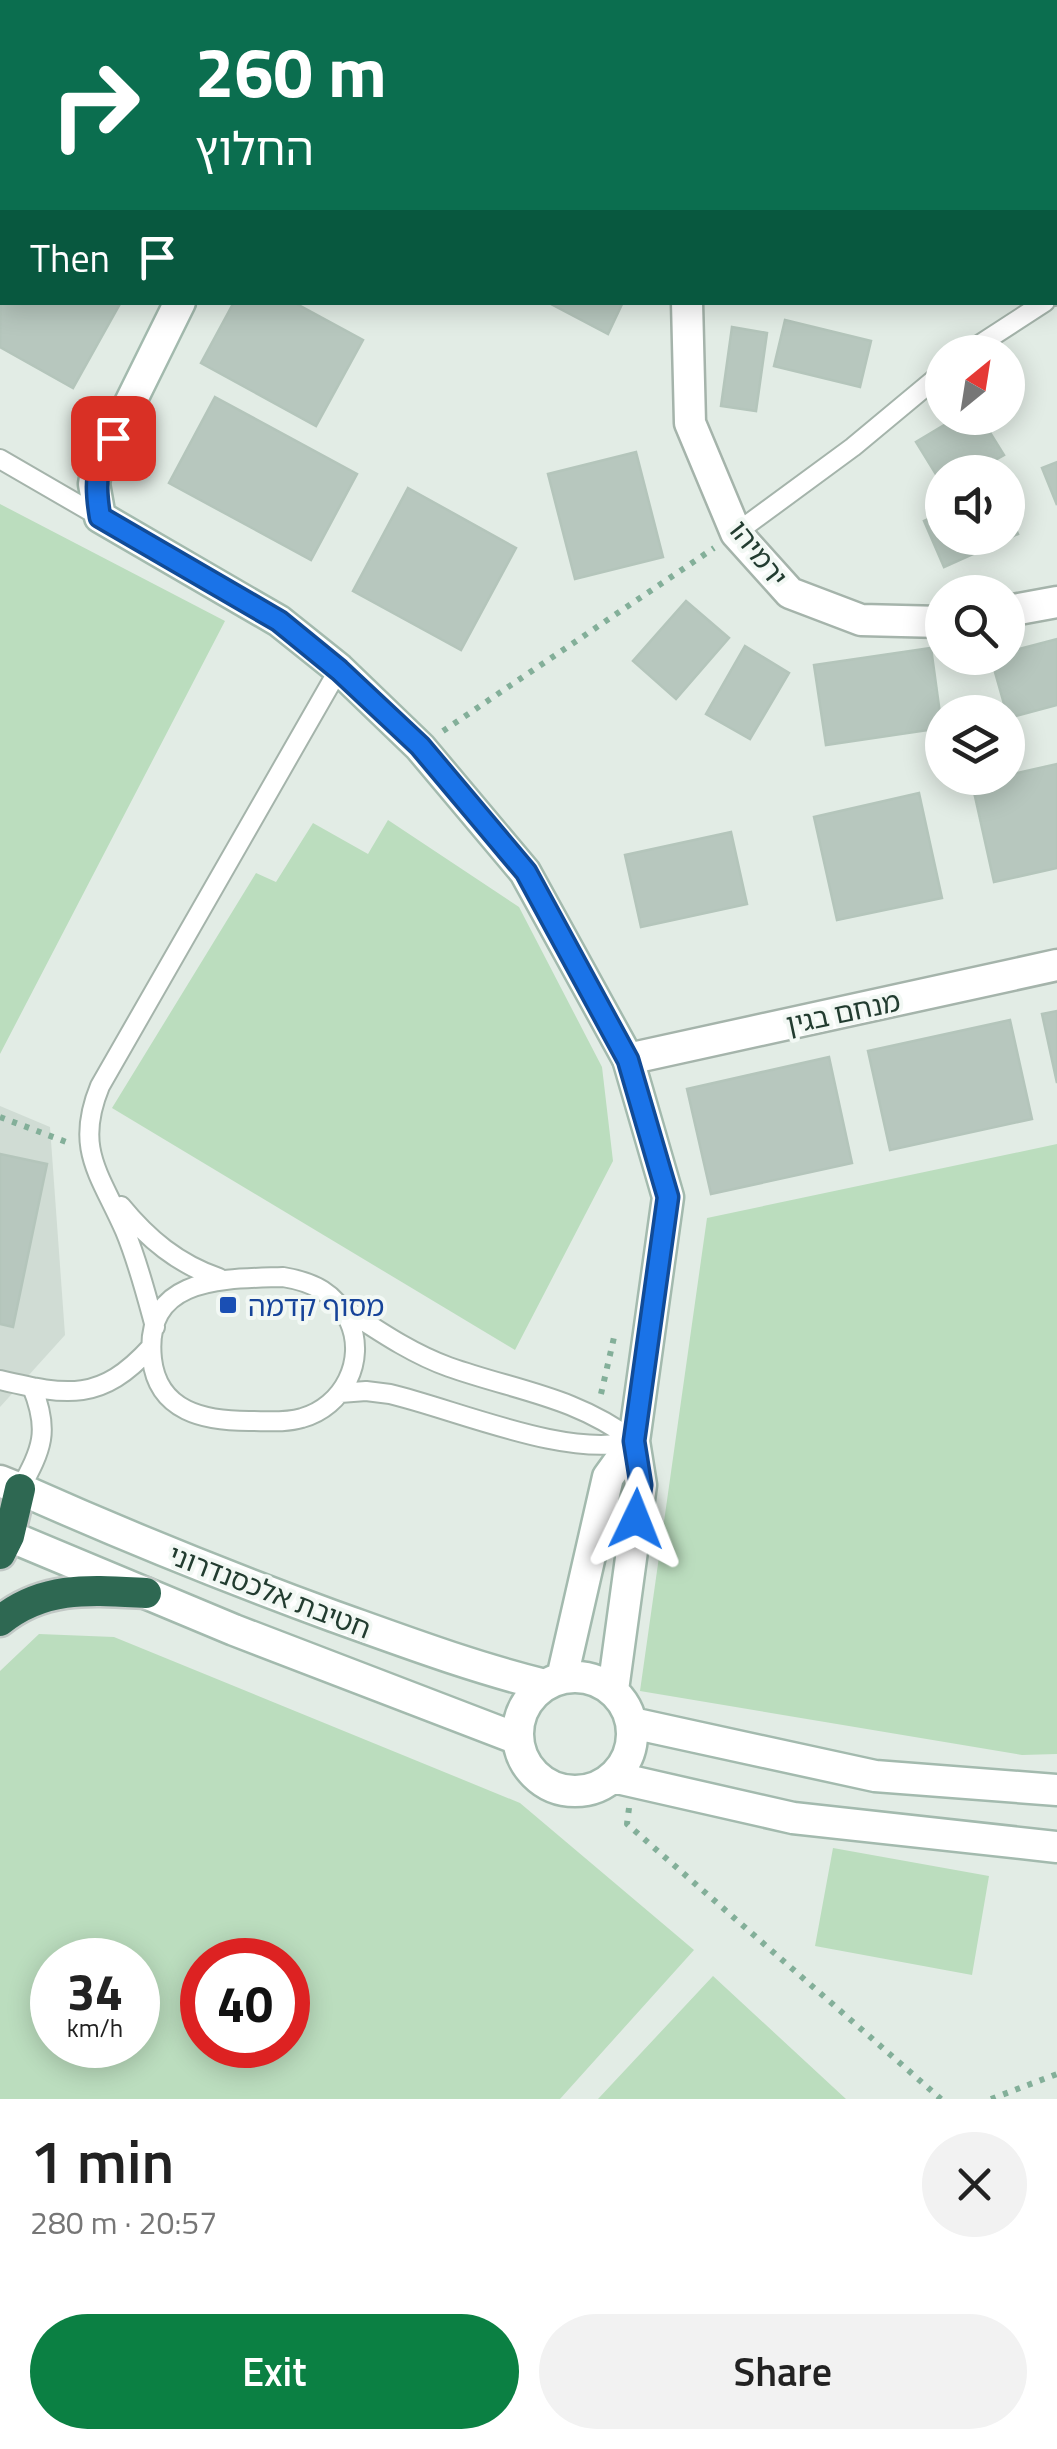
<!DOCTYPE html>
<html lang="en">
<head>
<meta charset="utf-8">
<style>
  :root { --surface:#fff; --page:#f2f2f2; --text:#222; --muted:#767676; --accent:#0b8043 }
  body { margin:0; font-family:"Titillium Web","Noto Sans Hebrew",sans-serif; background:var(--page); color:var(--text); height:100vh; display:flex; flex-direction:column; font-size:38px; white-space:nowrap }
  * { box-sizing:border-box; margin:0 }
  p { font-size:32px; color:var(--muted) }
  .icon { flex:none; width:55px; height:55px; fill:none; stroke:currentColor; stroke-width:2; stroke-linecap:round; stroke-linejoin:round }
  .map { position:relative; height:2099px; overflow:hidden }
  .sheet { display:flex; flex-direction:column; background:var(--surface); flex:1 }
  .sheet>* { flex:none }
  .hud { position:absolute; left:0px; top:0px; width:1058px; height:305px; box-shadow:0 5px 25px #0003; background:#0b6e4f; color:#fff; overflow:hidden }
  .needle { width:65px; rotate:30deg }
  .buttons { position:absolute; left:925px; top:335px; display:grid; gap:20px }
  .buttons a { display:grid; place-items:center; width:100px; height:100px; border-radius:50%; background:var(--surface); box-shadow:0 5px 25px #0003; font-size:50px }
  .speed { position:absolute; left:30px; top:1938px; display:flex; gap:20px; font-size:50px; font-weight:700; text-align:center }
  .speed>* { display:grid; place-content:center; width:130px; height:130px; border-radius:50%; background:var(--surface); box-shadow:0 5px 25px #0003; line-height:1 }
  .speed small { font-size:25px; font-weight:400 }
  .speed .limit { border:15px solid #d22; background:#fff; color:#111 }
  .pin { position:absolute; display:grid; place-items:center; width:85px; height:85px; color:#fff; margin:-42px; border-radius:20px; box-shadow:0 5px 15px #0006 }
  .me { position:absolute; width:110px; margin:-55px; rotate:2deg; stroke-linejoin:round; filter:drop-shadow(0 0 8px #0008) }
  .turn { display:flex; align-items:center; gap:35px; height:210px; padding:0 30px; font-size:45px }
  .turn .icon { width:130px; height:130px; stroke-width:2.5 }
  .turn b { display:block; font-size:70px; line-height:85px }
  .then { display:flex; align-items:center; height:95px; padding:0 30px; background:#0003; gap:20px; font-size:38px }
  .round { display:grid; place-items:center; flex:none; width:105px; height:105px; border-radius:52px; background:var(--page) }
  .summary { display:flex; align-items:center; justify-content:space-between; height:170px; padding:0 30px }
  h1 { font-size:60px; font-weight:600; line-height:75px }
  .cta { display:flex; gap:20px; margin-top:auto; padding:20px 30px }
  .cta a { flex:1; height:115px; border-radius:60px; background:var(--accent); color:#fff; font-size:40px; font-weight:600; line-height:115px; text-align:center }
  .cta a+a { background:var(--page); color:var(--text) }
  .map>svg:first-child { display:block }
  .built { fill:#d0dcd4 }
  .green { fill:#bbddbe; fill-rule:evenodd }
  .building { fill:#b7c7be; stroke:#b4c5bb; stroke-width:2.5 }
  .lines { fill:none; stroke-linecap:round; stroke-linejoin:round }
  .lane-casing { stroke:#a5b4ab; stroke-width:22 }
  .street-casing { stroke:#a5b4ab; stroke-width:35 }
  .secondary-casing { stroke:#a3baae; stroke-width:35 }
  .highway-casing { stroke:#c1c8c5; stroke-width:35 }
  .path { stroke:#83af99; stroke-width:6; stroke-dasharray:5 8; stroke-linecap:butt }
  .lane { stroke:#fff; stroke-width:18 }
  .street { stroke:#fff; stroke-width:30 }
  .secondary { stroke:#fff; stroke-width:30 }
  .highway { stroke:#2e6852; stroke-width:30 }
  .route-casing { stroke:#114b97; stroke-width:25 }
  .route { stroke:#1a73e8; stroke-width:18 }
  .transit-dot { fill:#1a4fb4; stroke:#f2f8f4; stroke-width:4 }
  .labels { text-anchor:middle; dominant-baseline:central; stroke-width:8; stroke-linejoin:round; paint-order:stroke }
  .street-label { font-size:28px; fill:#223c30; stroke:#f2f8f4 }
  .transit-label { font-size:28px; fill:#164399; stroke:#f2f8f4; text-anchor:start }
</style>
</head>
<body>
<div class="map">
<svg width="1057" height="2099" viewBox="0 0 1057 2099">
  <rect width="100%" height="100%" fill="#e2ece5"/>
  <path class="built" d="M0 1106 50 1127 65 1335 0 1407Z"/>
  <path class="green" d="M0 0H80L2 2 0 163Z
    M0 504 225 621 0 1054Z
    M388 820 519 907 602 1067 613 1161 515 1350 112 1108 256 873 276 882 313 823 368 854Z
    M1057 1144V1754L1022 1755 640 1691 707 1218Z
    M39 1634 114 1637 520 1803 694 1950 560 2099H0V1671ZM138 1960V2045H52V1960ZM288 1960V2045H202V1960Z
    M833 1848 989 1876 972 1975 815 1946Z
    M713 1976 846 2099H598Z"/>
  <path class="building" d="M679 0H781L677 2Z
    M2 199V302H121L73 388 0 347Z
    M234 302H293L363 340 316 426 201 363Z
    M547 302H623L608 334Z
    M785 320 871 341 860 387 774 366Z
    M732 327 767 333 756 411 721 406Z
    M215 397 357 474 311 560 169 483Z
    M956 418H981L1004 455 974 472H942V484L916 442Z
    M636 452 663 557 575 579 548 474Z
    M1057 462V505L1042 468Z
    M408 488 516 548 461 650 353 591Z
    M1008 511 1018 534 944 567 924 521 942 513V538H1008Z
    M686 601 729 638 676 699 633 661Z
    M1057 639V705L1008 718 991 658H1008V652Z
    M745 646 789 673 750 739 706 714Z
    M931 648 942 728 826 745 814 665Z
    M1057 764V868L994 882 972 783Z
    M919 793 942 898 837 920 814 817Z
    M731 832 747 904 641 927 625 855Z
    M1057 1011V1083L1042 1014Z
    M1010 1020 1032 1119 890 1150 868 1051Z
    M829 1057 852 1163 711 1194 687 1089Z
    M0 1154 47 1164 13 1327 0 1324Z"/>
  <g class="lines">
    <defs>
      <path id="lane" d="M1055 296 1057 294
        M968 352 1045 302
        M0 459 100 517
        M736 533 853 447 942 373
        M121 1206C148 1239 178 1264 219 1278
        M283 1277C314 1282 335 1293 349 1321 367 1360 343 1407 302 1418 286 1423 266 1421 249 1421 205 1421 158 1412 152 1359 143 1275 226 1279 283 1277Z
        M342 1307C376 1329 410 1353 449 1367 517 1391 574 1396 634 1441
        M155 1327C146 1294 138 1262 125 1231 100 1174 74 1149 100 1086L339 669
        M0 1380C68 1396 101 1402 151 1347
        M340 1393 366 1391 390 1394C457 1410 569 1459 633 1441
        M20 1489C42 1449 50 1431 32 1387"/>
      <path id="street" d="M167 0 172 2
        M839 2 841 0
        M687 302 690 423 736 533 790 593 861 620 942 622
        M1008 611 1057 602
        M628 1059 1057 965
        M0 1481 20 1489"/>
      <path id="secondary" d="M318 2 321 0
        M351 2 352 0
        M180 302 96 472 94 484 100 517 279 621 339 669 420 747 525 872 628 1059 668 1197 634 1441 641 1485 613 1690
        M20 1489C123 1535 227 1577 333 1616 403 1641 472 1667 545 1685
        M9 1536 234 1630 518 1739
        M518 1734a57 57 0 1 1 114 0a57 57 0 1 1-114 0Z
        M562 1678 608 1477 634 1441
        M632 1723 875 1776 1057 1790
        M613 1777 793 1818 1057 1847"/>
      <path id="highway" d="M0 1554 9 1536 20 1489
        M0 1621C44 1585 92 1590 146 1593"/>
    </defs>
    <use href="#lane" class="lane-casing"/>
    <use href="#street" class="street-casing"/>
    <use href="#secondary" class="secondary-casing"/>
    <use href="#highway" class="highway-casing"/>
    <path class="path" d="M672 2 673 0
      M443 731 714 548
      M0 1117 69 1143
      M601 1394 615 1333
      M629 1808 627 1824 941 2099
      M991 2099 1057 2074"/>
    <use href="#lane" class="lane"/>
    <use href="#street" class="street"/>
    <use href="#secondary" class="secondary"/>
    <use href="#highway" class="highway"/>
  </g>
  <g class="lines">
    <defs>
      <path id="route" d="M113 438C96 471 94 480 100 517L279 621 339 670 420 746 526 872 628 1060 668 1197 634 1441 641 1485 636 1519"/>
    </defs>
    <use href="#route" class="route-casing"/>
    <use href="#route" class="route"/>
  </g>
  <rect class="transit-dot" x="218" y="1295" width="20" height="20" rx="5"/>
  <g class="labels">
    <g class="street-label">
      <text transform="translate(759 553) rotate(52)">ירמיהו</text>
      <text transform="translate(843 1012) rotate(-12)">מנחם בגין</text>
      <text transform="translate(270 1591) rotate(21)">חטיבת אלכסנדרוני</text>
    </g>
    <g class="transit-label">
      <text x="248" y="1305">מסוף קדמה</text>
    </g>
  </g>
</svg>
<div class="buttons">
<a><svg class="needle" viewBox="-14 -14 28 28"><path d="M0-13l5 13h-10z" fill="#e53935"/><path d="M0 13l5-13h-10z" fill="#767676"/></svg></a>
<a><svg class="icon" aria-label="sound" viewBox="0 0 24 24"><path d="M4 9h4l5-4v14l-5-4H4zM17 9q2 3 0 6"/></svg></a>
<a><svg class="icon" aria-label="search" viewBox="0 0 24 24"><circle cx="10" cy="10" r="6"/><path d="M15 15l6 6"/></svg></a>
<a><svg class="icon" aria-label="layers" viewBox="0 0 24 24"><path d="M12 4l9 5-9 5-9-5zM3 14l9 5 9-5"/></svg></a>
</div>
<div class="speed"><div>34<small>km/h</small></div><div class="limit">40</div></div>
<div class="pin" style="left:113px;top:438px;background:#d93025"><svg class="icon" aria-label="arrive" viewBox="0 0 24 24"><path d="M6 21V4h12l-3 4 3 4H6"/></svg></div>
<svg class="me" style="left:636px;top:1519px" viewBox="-20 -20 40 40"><path d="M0-17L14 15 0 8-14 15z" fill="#1a73e8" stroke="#fff" stroke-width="4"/></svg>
<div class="hud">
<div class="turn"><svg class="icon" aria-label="right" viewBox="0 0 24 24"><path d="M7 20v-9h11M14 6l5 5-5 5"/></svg><div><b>260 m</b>החלוץ</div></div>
<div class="then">Then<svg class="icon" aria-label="arrive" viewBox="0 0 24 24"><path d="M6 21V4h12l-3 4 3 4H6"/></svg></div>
</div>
</div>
<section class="sheet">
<div class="summary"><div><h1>1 min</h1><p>280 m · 20:57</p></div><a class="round"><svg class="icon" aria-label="close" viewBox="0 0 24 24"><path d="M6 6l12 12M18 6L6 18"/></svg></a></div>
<div class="cta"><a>Exit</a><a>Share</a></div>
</section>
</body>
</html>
